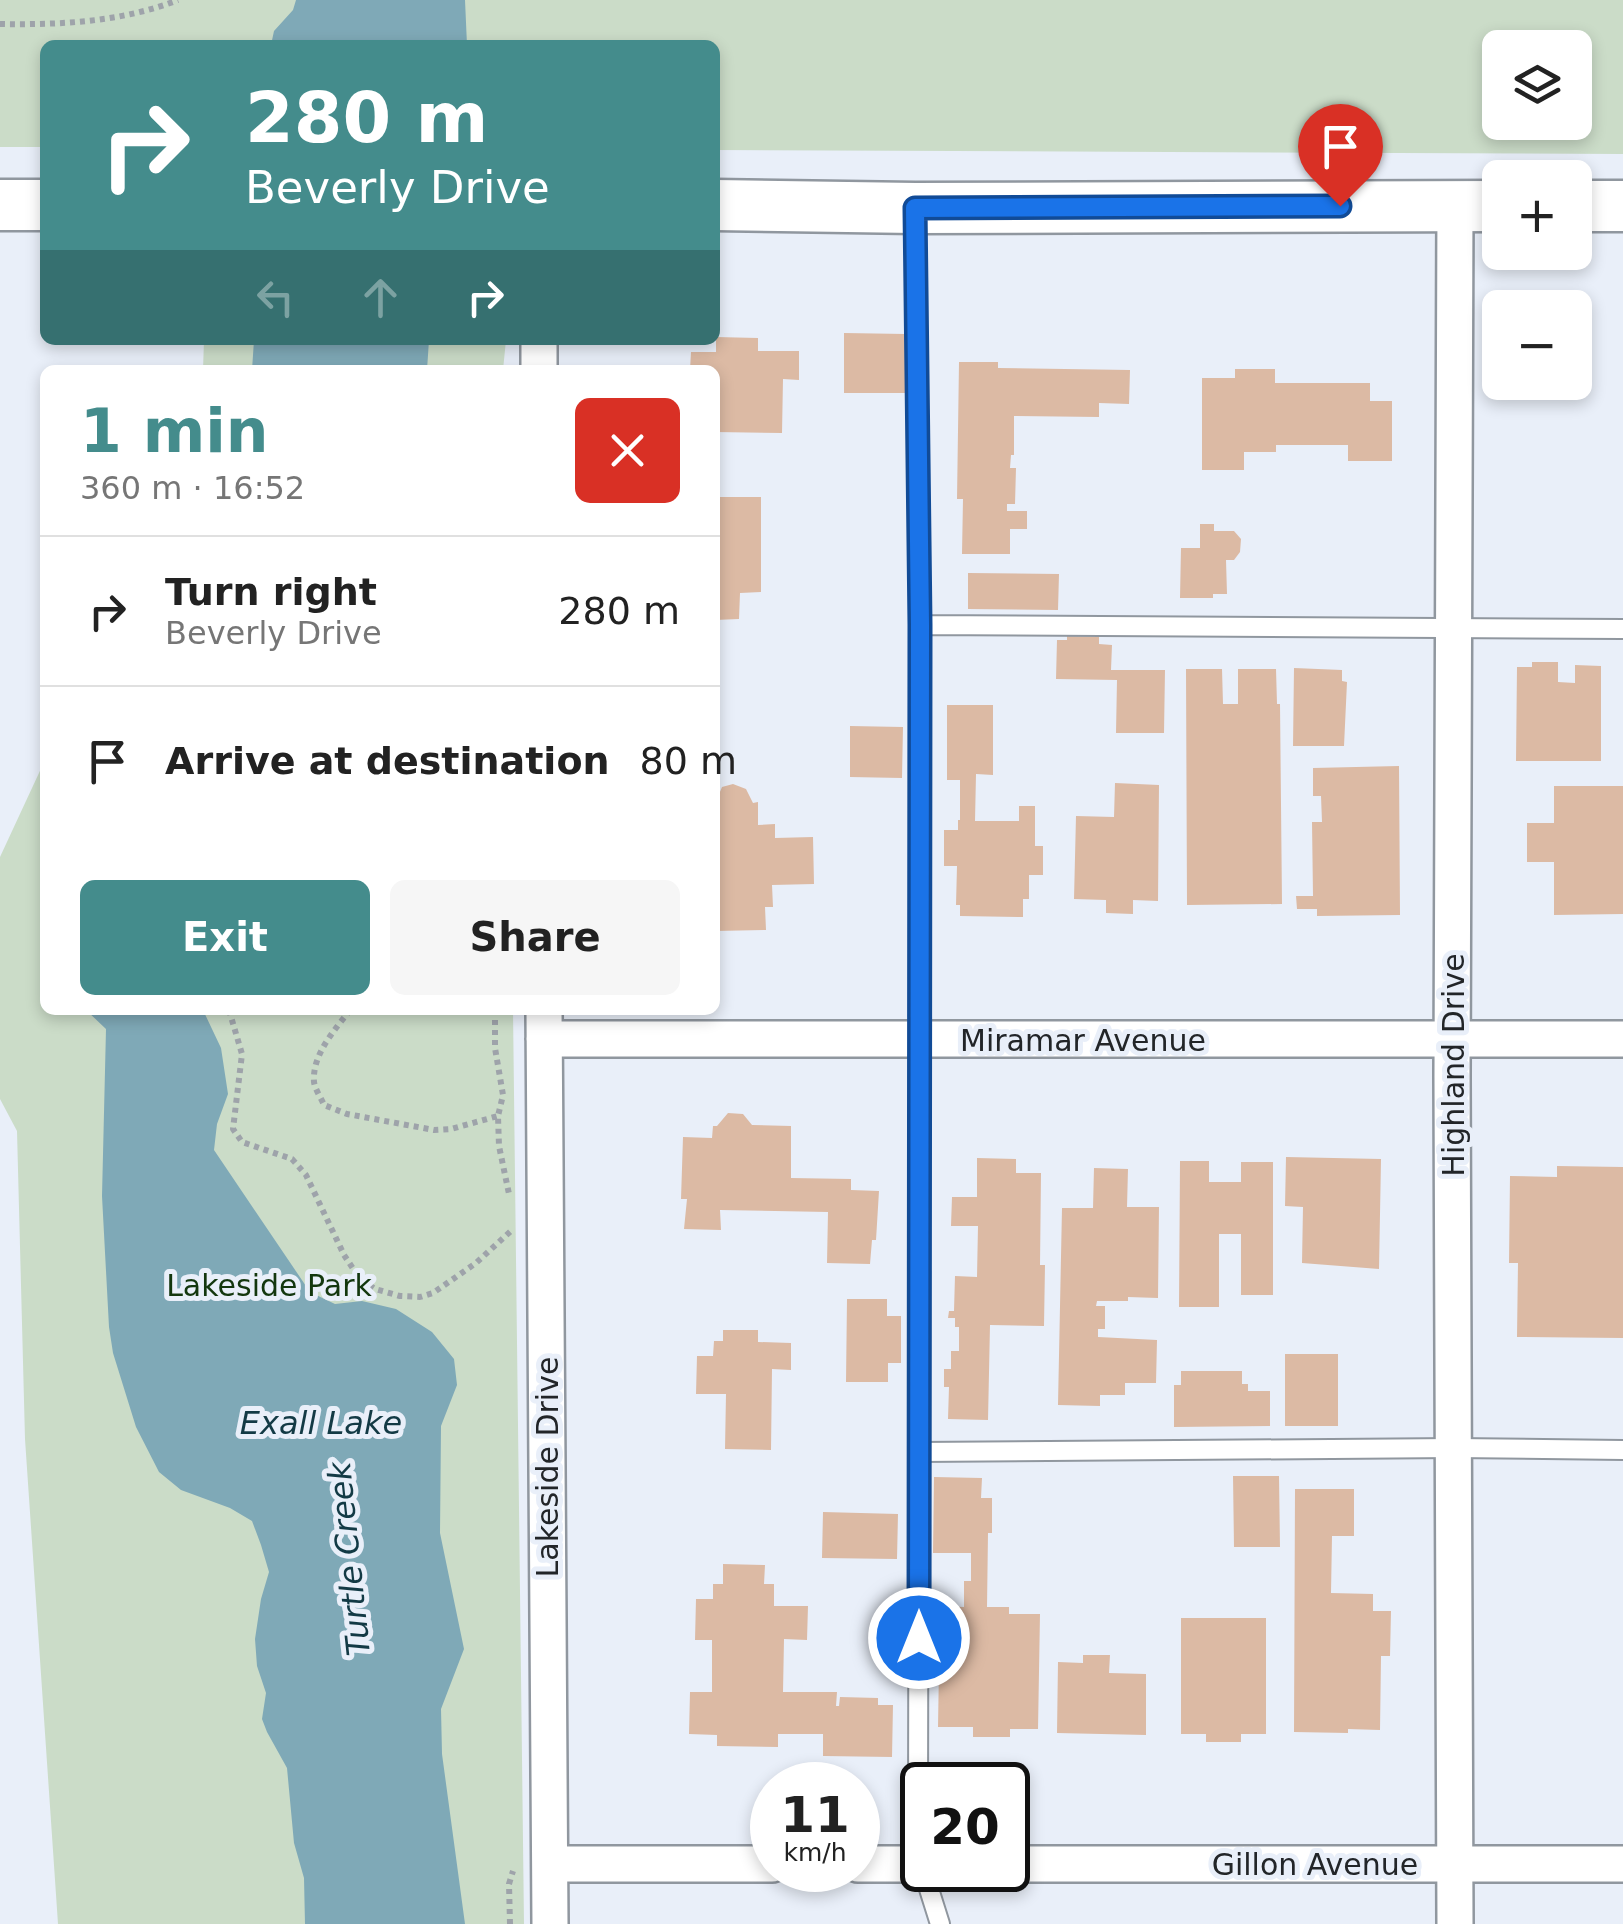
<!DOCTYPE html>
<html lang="en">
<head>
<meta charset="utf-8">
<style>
  :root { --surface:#fff; --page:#f6f6f6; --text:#222; --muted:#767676; --line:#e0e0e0; --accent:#448c8c }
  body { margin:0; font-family:"DejaVu Sans",sans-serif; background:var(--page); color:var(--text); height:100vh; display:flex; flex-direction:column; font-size:38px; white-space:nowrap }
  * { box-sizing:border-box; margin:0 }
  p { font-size:32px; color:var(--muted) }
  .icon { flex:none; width:55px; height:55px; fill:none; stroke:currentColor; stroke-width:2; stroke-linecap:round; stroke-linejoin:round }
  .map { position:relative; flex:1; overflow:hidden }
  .sheet { position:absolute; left:40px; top:365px; width:680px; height:650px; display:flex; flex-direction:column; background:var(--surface); border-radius:15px; box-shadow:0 5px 15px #0003 }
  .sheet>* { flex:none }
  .top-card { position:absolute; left:40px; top:40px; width:680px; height:305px; border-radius:15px; box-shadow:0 5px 15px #0003; background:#448c8c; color:#fff; overflow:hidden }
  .buttons { position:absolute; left:1482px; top:30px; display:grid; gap:20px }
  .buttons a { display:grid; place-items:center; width:110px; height:110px; border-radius:15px; background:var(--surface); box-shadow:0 5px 15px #0003; font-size:50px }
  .speed { position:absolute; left:750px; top:1762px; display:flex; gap:20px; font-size:50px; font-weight:700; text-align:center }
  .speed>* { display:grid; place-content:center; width:130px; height:130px; border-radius:50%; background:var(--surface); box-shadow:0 5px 15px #0003; line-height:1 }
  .speed small { font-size:25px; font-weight:400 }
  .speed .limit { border:5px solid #111; border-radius:15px; background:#fff; color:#111 }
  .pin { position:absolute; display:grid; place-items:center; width:85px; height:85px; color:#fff; margin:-102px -42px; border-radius:50% 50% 50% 0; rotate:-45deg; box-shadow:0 0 10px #0007 }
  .pin .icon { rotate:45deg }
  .me { position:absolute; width:110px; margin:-55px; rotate:0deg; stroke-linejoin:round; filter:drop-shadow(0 0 8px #0008) }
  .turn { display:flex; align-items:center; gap:35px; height:210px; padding:0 40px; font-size:45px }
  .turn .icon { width:130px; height:130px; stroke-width:2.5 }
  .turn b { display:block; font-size:70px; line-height:85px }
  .lanes { display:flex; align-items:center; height:95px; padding:0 40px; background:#0003; justify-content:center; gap:50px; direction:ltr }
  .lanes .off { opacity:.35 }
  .round { display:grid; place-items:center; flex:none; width:105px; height:105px; border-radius:15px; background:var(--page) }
  .summary { display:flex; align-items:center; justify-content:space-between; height:170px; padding:0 40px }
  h1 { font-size:60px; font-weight:600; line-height:75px; color:var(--accent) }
  .primary-button { display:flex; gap:20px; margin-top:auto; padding:20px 40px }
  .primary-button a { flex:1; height:115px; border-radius:15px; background:var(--accent); color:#fff; font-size:40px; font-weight:600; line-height:115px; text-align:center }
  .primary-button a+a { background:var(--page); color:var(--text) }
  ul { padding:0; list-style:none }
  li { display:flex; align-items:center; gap:30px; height:150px; padding:0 40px; border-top:2px solid var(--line) }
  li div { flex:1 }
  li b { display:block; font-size:38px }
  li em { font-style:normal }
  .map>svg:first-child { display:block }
  .green { fill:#cbdcc8; fill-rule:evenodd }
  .water { fill:#7fa9b7 }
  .building { fill:#dcbaa4 }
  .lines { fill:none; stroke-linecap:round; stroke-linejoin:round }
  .lane-casing { stroke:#90979f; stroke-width:22 }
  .street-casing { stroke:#90979f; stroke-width:40 }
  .secondary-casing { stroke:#90979f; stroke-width:55 }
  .path { stroke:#9ea3aa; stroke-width:6; stroke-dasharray:5 5; stroke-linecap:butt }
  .lane { stroke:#fff; stroke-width:18 }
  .street { stroke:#fff; stroke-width:35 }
  .secondary { stroke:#fff; stroke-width:50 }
  .route-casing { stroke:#114b97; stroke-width:25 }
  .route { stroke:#1a73e8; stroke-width:18 }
  .labels { text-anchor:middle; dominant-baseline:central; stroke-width:10; stroke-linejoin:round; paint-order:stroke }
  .street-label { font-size:30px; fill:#222528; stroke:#e9eff9 }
  .park-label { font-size:30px; fill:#13370e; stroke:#e9eff9 }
  .water-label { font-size:32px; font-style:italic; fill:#133a45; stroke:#e9eff9 }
</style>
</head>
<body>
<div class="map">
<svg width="1623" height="1924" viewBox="0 0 1623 1924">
  <rect width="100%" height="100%" fill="#e9eff9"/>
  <path class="green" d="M0 0H1623V154L715 150V45H45V147H0ZM1500 48H1575V122H1500Z
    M204 340H506L503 370H203Z
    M45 760V1010H513L524 1924H58L25 1439 17 1131 0 1099V857Z"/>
  <path class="water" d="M296 0H465L467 45H271L274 31 293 10Z
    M254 340H429L427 370H252Z
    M86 1010H203L221 1048 228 1094 217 1124 214 1150 310 1292 335 1304 362 1301 396 1309 432 1332 454 1359 457 1385 441 1426 440 1533 464 1649 441 1709 442 1754 465 1924H305L304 1878 294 1843 287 1768 267 1732 262 1719 266 1693 257 1666 255 1639 261 1599 269 1572 261 1545 252 1521 230 1508 181 1490 159 1472 136 1427 113 1353 109 1327 102 1196 106 1029Z"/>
  <path class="building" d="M844 333 906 334V393H844Z
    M716 337 758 338V351H799V380L783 379 782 433 715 432V370H690L691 352H716Z
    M959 362H998V368L1130 370 1129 404 1099 403V417L1014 416V455H1011L1010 468H1016L1015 504H1007V511H1027V529H1010V554H962L963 499H957Z
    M1235 369H1275V383H1370V401H1392V461H1348V445H1276V452H1244V470H1202V378H1235Z
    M715 497H761V592L740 593 739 619 715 620Z
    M1200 524H1214V531H1234L1241 539 1240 552 1234 560H1226L1227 594H1213V598H1180L1181 548H1200Z
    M968 573 1059 574 1058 610 968 609Z
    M1067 636 1099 637V644L1112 645 1111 670H1165L1164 733H1116L1117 680 1056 679 1057 640H1067Z
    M1532 662H1558V682L1575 683V665L1601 666V761H1516L1517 667H1532Z
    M1294 668 1342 670V681L1347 682 1344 746H1293Z
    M1186 669H1222L1223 704H1238V669H1276L1277 704H1280L1282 904 1187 905Z
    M947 705H993V775L976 774 975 821H1019V806H1035V846H1043V875H1029V899H1023V917L960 916V905H956L957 866H944V830H958V820H960V780H947Z
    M850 726 903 727 902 778 850 777Z
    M1399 766 1400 915 1317 916V909H1297L1296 896H1313L1312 822H1322L1321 796H1313V768Z
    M1115 783 1159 785 1158 901 1133 900V914L1106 913V900L1074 899 1076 816 1114 817Z
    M733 784 746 789 753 803 758 802V825L775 824V838L813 837 814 884 772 885 773 907H765L766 930 715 931V804L722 787Z
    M1554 786H1623V914L1554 915V862H1527V823H1554Z
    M728 1113 743 1114 752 1125 791 1126V1178L851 1179V1190L879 1191 876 1240H872L870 1264 827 1263 828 1212 720 1210 721 1230 684 1229 687 1199H681L683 1137 712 1138 713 1126H717Z
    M1286 1157 1381 1159 1379 1269 1302 1263 1303 1207 1285 1206Z
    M977 1158 1016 1159V1173H1041L1040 1265H1045L1044 1326 990 1325 988 1420 948 1419 949 1387H944V1369H951V1351H959V1327H955V1318H948L949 1311H954L955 1276 977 1277 978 1226H951L952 1197H977Z
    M1180 1161H1209V1182H1241V1162H1273V1295H1241V1234H1219V1307H1179Z
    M1557 1166 1623 1167V1338L1517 1337 1518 1263H1509L1510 1176 1557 1177Z
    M1094 1168 1128 1169 1127 1207H1159L1158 1298 1128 1297V1301H1097L1096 1306H1105V1329H1098V1337L1157 1340 1156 1383H1125V1395H1100V1406L1058 1405 1062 1208H1093Z
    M847 1299H887V1316H901V1363H888V1382H846Z
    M723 1330H758V1342L791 1343V1370L772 1369 771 1450 725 1449 726 1394H696L697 1356H713L714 1341H723Z
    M1285 1354H1338V1426H1285Z
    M1181 1371H1242V1384H1248V1391H1270V1426L1174 1427V1385H1181Z
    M1233 1476H1279L1280 1547H1234Z
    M934 1477 982 1478 981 1498H992V1533H988L987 1607H1009V1614H1040L1038 1729H1010V1737H973V1727H938L940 1606 964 1607V1581H971V1553H933Z
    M1295 1489H1354V1536H1332L1331 1593 1373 1594V1611H1391L1390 1656H1381L1380 1730 1348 1729V1733L1294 1732Z
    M823 1512 898 1514 897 1559 822 1558Z
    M723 1564 765 1565 764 1584H774V1606H808L807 1640 784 1639 783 1692H837L836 1706H839L840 1697 878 1698V1705H893L892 1757 823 1756V1734H778V1747L717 1746V1735L689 1734 690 1692H712V1640H695L696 1599H713V1584H723Z
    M1181 1618H1266V1734H1241V1742H1206V1734H1181Z
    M1083 1655H1110L1109 1673 1146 1674V1735L1057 1733 1058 1662 1083 1663Z"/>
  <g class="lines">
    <defs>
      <path id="lane" d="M915 213 920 625 918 1825 922 1867
        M920 625 1623 629
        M920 1452 1455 1448 1623 1450
        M923 1870 940 1924"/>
      <path id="street" d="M539 340V370
        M544 1010 550 1924
        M544 1039H1623
        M550 1864H772
        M858 1864H922
        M1008 1864H1623
        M1455 1924 1452 1077 1455 206"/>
      <path id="secondary" d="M0 205H45
        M715 205 915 208 1500 206
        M1575 206H1623"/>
    </defs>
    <use href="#lane" class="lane-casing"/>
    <use href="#street" class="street-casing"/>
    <use href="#secondary" class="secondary-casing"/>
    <path class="path" d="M0 24C60 25 122 22 178 0
      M229 1010 242 1054 233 1129 242 1142 292 1159 306 1175 344 1255 360 1279 375 1289 400 1296 420 1297 433 1293 476 1263 512 1230
      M350 1010C335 1030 312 1054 314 1082 315 1089 321 1098 324 1105L347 1114 434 1130 451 1129 498 1116
      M495 1010V1048L503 1095 498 1116 499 1146 509 1194
      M510 1924 509 1884 513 1871"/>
    <use href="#lane" class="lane"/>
    <use href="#street" class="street"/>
    <use href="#secondary" class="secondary"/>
  </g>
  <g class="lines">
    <defs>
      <path id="route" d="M919 1638 920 625 915 208 1340 206"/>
    </defs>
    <use href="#route" class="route-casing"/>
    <use href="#route" class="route"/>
  </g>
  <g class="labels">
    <g class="street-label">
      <text x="1083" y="1040">Miramar Avenue</text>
      <text transform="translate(1453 1065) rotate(-90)">Highland Drive</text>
      <text transform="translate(547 1467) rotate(-90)">Lakeside Drive</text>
      <text x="1315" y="1864">Gillon Avenue</text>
    </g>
    <g class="park-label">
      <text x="269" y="1285">Lakeside Park</text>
    </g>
    <g class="water-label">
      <text x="321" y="1423">Exall Lake</text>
      <text transform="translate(349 1559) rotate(-96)">Turtle Creek</text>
    </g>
  </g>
</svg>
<div class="buttons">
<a><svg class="icon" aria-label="layers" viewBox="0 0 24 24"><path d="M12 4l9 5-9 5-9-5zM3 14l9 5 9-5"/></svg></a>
<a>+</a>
<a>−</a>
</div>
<div class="speed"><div>11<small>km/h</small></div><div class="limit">20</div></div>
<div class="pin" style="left:1340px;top:206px;background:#d93025"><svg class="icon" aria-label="arrive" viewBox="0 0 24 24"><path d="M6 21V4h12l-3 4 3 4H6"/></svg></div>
<svg class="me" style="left:919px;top:1638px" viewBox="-20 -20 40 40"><circle r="17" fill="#1a73e8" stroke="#fff" stroke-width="3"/><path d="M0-11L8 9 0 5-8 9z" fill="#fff"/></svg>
<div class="top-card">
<div class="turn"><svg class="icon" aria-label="right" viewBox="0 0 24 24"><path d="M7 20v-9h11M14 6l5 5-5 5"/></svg><div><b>280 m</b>Beverly Drive</div></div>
<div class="lanes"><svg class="icon off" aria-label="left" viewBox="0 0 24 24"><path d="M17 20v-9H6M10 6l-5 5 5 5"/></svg><svg class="icon off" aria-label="ahead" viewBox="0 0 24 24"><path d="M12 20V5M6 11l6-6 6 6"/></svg><svg class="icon" aria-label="right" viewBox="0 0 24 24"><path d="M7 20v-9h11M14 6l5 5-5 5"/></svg></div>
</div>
<section class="sheet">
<div class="summary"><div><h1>1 min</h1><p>360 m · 16:52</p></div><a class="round" style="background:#d93025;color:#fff"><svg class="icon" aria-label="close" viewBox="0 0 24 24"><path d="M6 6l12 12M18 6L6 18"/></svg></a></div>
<ul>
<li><svg class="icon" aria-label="right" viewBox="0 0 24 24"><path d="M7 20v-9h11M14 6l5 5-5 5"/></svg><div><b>Turn right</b><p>Beverly Drive</p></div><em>280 m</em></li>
<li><svg class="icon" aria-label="arrive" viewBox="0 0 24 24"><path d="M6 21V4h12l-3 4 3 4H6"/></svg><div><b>Arrive at destination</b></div><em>80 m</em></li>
</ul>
<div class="primary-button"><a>Exit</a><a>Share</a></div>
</section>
</div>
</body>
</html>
